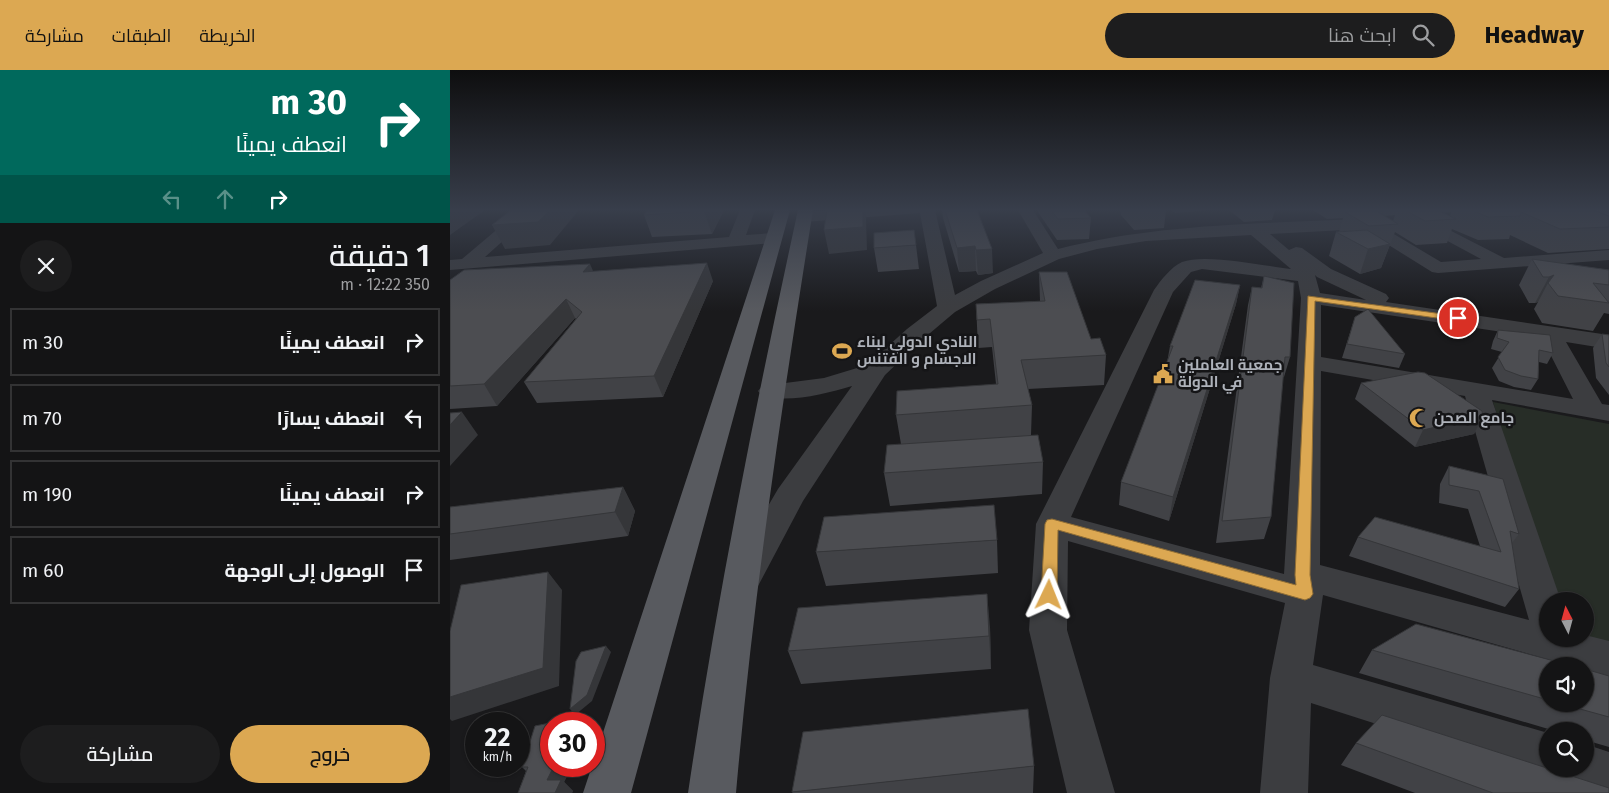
<!DOCTYPE html>
<html lang="ar">
<head>
<meta charset="utf-8">
<style>
  :root { --surface:#141415; --page:#1d1d1e; --text:#f1f3f6; --muted:#9d9ea0; --line:#333334; --accent:#dca852 }
  body { margin:0; font-family:"Fira Sans",Cairo,sans-serif; background:var(--page); color:var(--text); direction:rtl; height:100vh; display:flex; flex-direction:column; font-size:19px; white-space:nowrap }
  * { box-sizing:border-box; margin:0 }
  p { font-size:16px; color:var(--muted) }
  .icon { flex:none; width:28px; height:28px; fill:none; stroke:currentColor; stroke-width:2; stroke-linecap:round; stroke-linejoin:round }
  .map { position:relative; flex:1; overflow:hidden; direction:ltr }
  .drawer { display:flex; flex-direction:column; background:var(--surface); width:450px }
  .drawer>* { flex:none }
  .guide { background:#00695c; color:#fff; overflow:hidden }
  .needle { width:32px; rotate:354deg }
  .tools { position:absolute; left:1089px; top:522px; display:grid; gap:10px }
  .tools a { display:grid; place-items:center; width:55px; height:55px; border-radius:50%; background:var(--surface); box-shadow:0 1px 4px #0004,0 0 0 1px var(--line); font-size:25px }
  .speed { position:absolute; left:15px; top:642px; display:flex; gap:10px; font-size:25px; font-weight:700; text-align:center }
  .speed>* { display:grid; place-content:center; width:65px; height:65px; border-radius:50%; background:var(--surface); box-shadow:0 1px 4px #0004,0 0 0 1px var(--line); line-height:1 }
  .speed small { font-size:12px; font-weight:400 }
  .speed .limit { border:8px solid #d22; background:#fff; color:#111 }
  .pin { position:absolute; display:grid; place-items:center; width:42px; height:42px; color:#fff; margin:-21px; border:2px solid #fff; border-radius:50%; box-shadow:0 1px 5px #0007 }
  .me { position:absolute; width:55px; margin:-28px; rotate:2deg; stroke-linejoin:round; filter:drop-shadow(0 0 4px #0008) }
  .turn { display:flex; align-items:center; gap:18px; height:105px; padding:0 20px; font-size:22px }
  .turn .icon { width:65px; height:65px; stroke-width:2.5 }
  .turn b { display:block; font-size:35px; line-height:42px }
  .lanes { display:flex; align-items:center; height:48px; padding:0 20px; background:#0003; justify-content:center; gap:25px; direction:ltr }
  .lanes .off { opacity:.35 }
  .round { display:grid; place-items:center; flex:none; width:52px; height:52px; border-radius:26px; background:var(--page) }
  .overview { display:flex; align-items:center; justify-content:space-between; height:85px; padding:0 20px }
  h1 { font-size:30px; font-weight:600; line-height:38px }
  .button { display:flex; gap:10px; margin-top:auto; padding:10px 20px }
  .button a { flex:1; height:58px; border-radius:30px; background:var(--accent); color:#111; font-size:20px; font-weight:600; line-height:58px; text-align:center }
  .button a+a { background:var(--page); color:var(--text) }
  ul { padding:0; list-style:none }
  li { display:flex; align-items:center; gap:15px; height:68px; margin:0 10px 8px; padding:0 10px; border:2px solid var(--line); border-radius:0px }
  li div { flex:1 }
  li b { display:block; font-size:19px }
  li em { font-style:normal }
  header { display:flex; align-items:center; gap:30px; box-sizing:border-box; height:70px; padding:0 25px; background:var(--accent); color:#111 }
  header strong { font-size:24px }
  nav { display:flex; gap:28px; margin-inline-start:auto; font-size:18px }
  .search { width:350px; height:45px; background:var(--page); display:flex; align-items:center; gap:12px; box-sizing:border-box; padding:0 18px; border-radius:28px; color:var(--muted); font-size:19px }
  main { display:flex; flex:1; min-height:0 }
  .map>svg:first-child { display:block }
  .green { fill:#272d27 }
  .lines { fill:none; stroke-linecap:round; stroke-linejoin:round }
  .minor { fill:#3c3d40; fill-rule:evenodd }
  .major { fill:#585a5f; fill-rule:evenodd }
  .wall { fill:#414246; fill-rule:evenodd }
  .shaded-wall { fill:#353639 }
  .building { fill:#4c4d51; stroke:#353639 }
  .route { fill:#dca852; stroke:#8f6d35 }
  .labels { text-anchor:middle; dominant-baseline:central; stroke-width:5; stroke-linejoin:round; paint-order:stroke }
  .poi-label { font-size:15px; font-weight:bold; fill:#aeb2ba; stroke:#151517; text-anchor:start }
</style>
</head>
<body>
<header>
<strong>Headway</strong>
<div class="search"><svg class="icon" aria-label="search" viewBox="0 0 24 24"><circle cx="10" cy="10" r="6"/><path d="M15 15l6 6"/></svg>ابحث هنا</div>
<nav><a>الخريطة</a><a>الطبقات</a><a>مشاركة</a></nav>
</header>
<main>
<div class="map">
<svg width="1159" height="723" viewBox="0 0 1159 723">
  <rect width="100%" height="100%" fill="#1a1a1c"/>
  <path class="green" d="M1043 332 1159 354V573L1135 567V531H1103Z"/>
  <g class="lines">
    <path class="minor" d="M70 140H87L35 187 279 167 290 140H305L296 165 323 163 329 164 331 168 329 172 323 173 0 200V190L12 189Z
      M388 140H485L505 225 531 211 593 183 568 140H583L608 179C712 152 821 154 928 148L934 150 936 153 932 157 991 192 1031 189 966 154 964 151 966 148 972 146 1054 188 1159 180V190L988 203 982 202 913 159 820 164 839 180 846 177 852 178 881 199 936 224 939 228 936 232 1159 265V279L1116 272 1152 334 1159 335V351L1042 330 1111 531H1098V569H1135V565L1159 571V607L1135 600V596H1121L873 525 863 595 1098 663V699H1135V674L1159 682V723H1143L1119 713 1114 702 1098 709 861 633 858 723H810L820 608 835 533 618 471 617 560 665 723H617L579 560 586 454 704 220C711 210 721 197 732 192 755 183 814 196 841 199L801 165 696 171 647 179 609 189 545 219 505 242 473 269 435 305 353 431 308 516 295 520 282 516 277 506 328 419 402 316C375 324 340 333 312 326L308 321 312 316 374 308 417 295 457 259 487 236 470 143 354 152 349 150 346 147 349 144 354 142ZM752 199 848 211 851 228 834 504 621 447 723 222 741 202ZM865 205 867 207 916 230 870 223ZM871 235 1092 268 1123 329 871 287ZM871 301 1015 326 1079 550 870 495Z"/>
    <path class="major" d="M325 140H340L181 723H133L142 696H144V690Z
      M348 140H363C332 334 303 528 286 723H238C267 527 306 333 348 140Z
      M1146 140H1159V147L1148 143Z"/>
  </g>
  <path class="wall" d="M197 140H274L262 164 202 167 194 145Z
    M492 140H527L543 203 528 205 526 201 509 202 493 148Z
    M588 140H634L641 148 639 169 607 170 588 142Z
    M670 140H716L714 158 684 160 671 145Z
    M722 140H759L725 143Z
    M779 140H825L822 150 794 152Z
    M863 140H1143L1159 146V179L1098 183 1060 165 1059 169 1028 170 1002 159 997 173 966 175 945 162 931 198 910 204 879 186 886 162H889L893 148 877 149ZM1001 142 1000 146 992 143ZM945 145 943 151 934 146Z
    M466 175 469 199 428 202 424 178Z
    M1082 189 1159 200V244L1154 243 1143 261 1092 253 1084 239 1088 232 1085 233H1079L1069 215Z
    M143 201 263 211 213 327 87 333 74 312 126 249 125 248 47 336 0 339V210Z
    M589 202 641 269 656 285 654 315 578 319 582 335 581 365 593 392 592 424 440 436 434 403 451 374 446 345 546 314 542 277 528 278 526 234 590 231Z
    M814 206 840 287 834 307H833L821 447 814 469 766 473 798 235 802 217 811 218Z
    M790 215 786 234 719 451 669 435 671 412 717 293 720 276Z
    M905 247 955 284 949 298 892 288Z
    M1048 260 1103 283 1097 294 1089 292 1088 309 1081 320 1064 317 1049 311 1042 298 1052 282 1041 279 1043 271Z
    M1152 264 1159 265V325L1146 308 1143 278Z
    M911 313 1033 346 1024 364 965 377 905 329Z
    M999 396 1053 409 1069 464 1062 473 1069 519 1055 537 899 486 908 467 1030 476 1018 439 989 433 990 414Z
    M173 417 185 441 178 466 0 490V437Z
    M547 470 548 503 376 516 366 482Z
    M540 557 541 599 351 614 338 581Z
    M922 580 1098 596V634H1135L1159 606V677L1135 670V661H1105L909 603Z
    M130 647 136 654H101V696H122L114 712 123 721 122 723H68L76 701 72 697 85 656Z
    M906 673 1159 723H965L891 695Z
    M584 696 583 723H343L342 722Z"/>
  <path class="shaded-wall" d="M0 140H35L0 165Z
    M100 140H129L100 175 55 179 42 155Z
    M255 140H274L262 164 254 141Z
    M413 140H415L416 149 417 180 379 184 374 160Z
    M940 174 931 198 910 204 918 179Z
    M525 176 526 201 509 202 507 178Z
    M542 179 543 203 528 205 526 180Z
    M257 193 263 211 213 327 204 306Z
    M140 194 148 212 133 202Z
    M1104 205 1098 213 1088 232 1085 233 1099 207Z
    M790 215 786 234 719 451 723 427Z
    M116 229 125 248 47 336 34 314Z
    M12 342 28 365 0 396V355Z
    M1033 346 1024 364 965 377 973 360Z
    M173 417 185 441 178 466 165 442Z
    M98 502 112 520 109 616 2 651 0 649V627Z
    M537 524 540 557 541 599 539 566Z
    M156 576 161 582 142 631 125 645 120 639Z
    M130 647 136 654H126Z
    M104 696H122L114 712 123 721 122 723H105L97 710Z"/>
  <path class="building" d="M61 140H100L88 152 42 155Z
    M197 140H255L254 141 194 145Z
    M377 140H413V157L374 160Z
    M495 140H527L542 179 526 180 525 176 507 178Z
    M601 140H634L641 148 608 149Z
    M905 140H925L948 154 919 156 895 142 907 141Z
    M955 140H987L1006 149 975 151Z
    M1021 140H1143L1159 146V157L1110 159 1071 142 1070 146 1038 147Z
    M464 160 466 175 424 178V163Z
    M917 160 940 174 918 179 886 162Z
    M1082 189 1159 200V215L1143 213 1159 233 1108 226 1098 213 1104 205 1099 207H1093Z
    M257 193 204 306 74 312 132 242 116 229 34 314 0 316V210L14 200 140 194 133 202Z
    M589 202H617L641 269 650 268 656 285 571 290 582 335 446 345 447 321 548 314 540 249 527 250 526 234 595 231Z
    M814 206 844 213 840 287H835L821 447 772 451 802 217 812 218Z
    M745 210 790 215 723 427 671 412 723 276H720Z
    M918 239 955 284 897 274 905 247Z
    M1048 260 1100 265 1103 283 1089 280 1088 309 1071 306 1055 300 1048 287 1059 272 1047 268Z
    M1152 264 1159 265V297L1156 293Z
    M968 302 975 303 1032 341 1033 346 973 360 911 313Z
    M12 342 0 355V343Z
    M588 365 593 392 434 403 437 375Z
    M999 396 1053 409 1069 464 1060 461 1069 519 908 467 925 447 1051 482 1029 421 999 415Z
    M173 417 165 442 0 464V437Z
    M544 435 547 470 366 482 374 447Z
    M98 502 93 598 0 627V561L11 515Z
    M537 524 539 566 338 581 348 538Z
    M966 554 1123 596H1098V630L922 580Z
    M156 576 137 625 120 639 126 591 131 582Z
    M1135 599 1159 606V647L1112 634H1135Z
    M578 639 584 696 342 722 353 662Z
    M932 645 1159 718V723H1043L906 673Z
    M130 647 126 654H101V696H104L97 710H111L105 723H68L78 697H72L85 656Z"/>
  <linearGradient id="sky" x2="0" y2="1"><stop stop-color="#0e0e0f"/><stop offset="0.58" stop-color="#383e4b"/><stop offset="1" stop-color="#383e4b" stop-opacity="0"/></linearGradient>
  <rect width="1159" height="241" fill="url(#sky)"/>
  <path class="route" d="M858 226 1008 246 1013 248 1008 251 865 231 860 505 863 524 860 528 855 530 608 460 607 525 604 529 599 531 594 529 591 525 595 454 597 450 602 449 846 515 845 505Z"/>
  <defs>
    <symbol id="stadium-bare" viewBox="-9 -9 18 18"><path d="M0-5a6.5 5 0 1 0 0 10a6.5 5 0 1 0 0-10ZM-3.5-1.8h7v3.6h-7Z" fill="#dca852" stroke="#151517" stroke-width="2.5" paint-order="stroke"/></symbol>
    <symbol id="civic-bare" viewBox="-9 -9 18 18"><path d="M-.6-6.5H3V-4.5H.6V-3L4-1V1h2V6H-6V1h2V-1L-.6-3ZM-1.2 2.5V6h2.4V2.5Z" fill="#dca852" stroke="#151517" stroke-width="2.5" paint-order="stroke"/></symbol>
    <symbol id="mosque-bare" viewBox="-9 -9 18 18"><path d="M3.5-4.9A6 6 0 1 0 3.5 4.9A5 5 0 1 1 3.5-4.9Z" fill="#dca852" stroke="#151517" stroke-width="2.5" paint-order="stroke"/></symbol>
  </defs>
  <g fill-rule="evenodd">
    <use href="#stadium-bare" x="378" y="267" width="28" height="28"/>
    <use href="#civic-bare" x="699" y="290" width="28" height="28"/>
    <use href="#mosque-bare" x="955" y="334" width="28" height="28"/>
  </g>
  <g class="labels">
    <g class="poi-label">
      <text x="407" y="272">النادي الدولي لبناء<tspan x="407" dy="17">الاجسام و الفتنس</tspan></text>
      <text x="728" y="295">جمعية العاملين<tspan x="728" dy="17">في الدولة</tspan></text>
      <text x="984" y="348">جامع الصحن</text>
    </g>
  </g>
</svg>
<div class="tools">
<a><svg class="needle" viewBox="-14 -14 28 28"><path d="M0-13l5 13h-10z" fill="#e53935"/><path d="M0 13l5-13h-10z" fill="#9d9ea0"/></svg></a>
<a><svg class="icon" aria-label="sound" viewBox="0 0 24 24"><path d="M4 9h4l5-4v14l-5-4H4zM17 9q2 3 0 6"/></svg></a>
<a><svg class="icon" aria-label="search" viewBox="0 0 24 24"><circle cx="10" cy="10" r="6"/><path d="M15 15l6 6"/></svg></a>
</div>
<div class="speed"><div>22<small>km/h</small></div><div class="limit">30</div></div>
<div class="pin" style="left:1008px;top:248px;background:#d93025"><svg class="icon" aria-label="arrive" viewBox="0 0 24 24"><path d="M6 21V4h12l-3 4 3 4H6"/></svg></div>
<svg class="me" style="left:599px;top:525px" viewBox="-20 -20 40 40"><path d="M0-17L14 15 0 8-14 15z" fill="#dca852" stroke="#fff" stroke-width="4"/></svg>
</div>
<section class="drawer">
<div class="guide">
<div class="turn"><svg class="icon" aria-label="right" viewBox="0 0 24 24"><path d="M7 20v-9h11M14 6l5 5-5 5"/></svg><div><b>30 m</b>انعطف يمينًا</div></div>
<div class="lanes"><svg class="icon off" aria-label="left" viewBox="0 0 24 24"><path d="M17 20v-9H6M10 6l-5 5 5 5"/></svg><svg class="icon off" aria-label="ahead" viewBox="0 0 24 24"><path d="M12 20V5M6 11l6-6 6 6"/></svg><svg class="icon" aria-label="right" viewBox="0 0 24 24"><path d="M7 20v-9h11M14 6l5 5-5 5"/></svg></div>
</div>
<div class="overview"><div><h1>1 دقيقة</h1><p>350 m · 12:22</p></div><a class="round"><svg class="icon" aria-label="close" viewBox="0 0 24 24"><path d="M6 6l12 12M18 6L6 18"/></svg></a></div>
<ul>
<li><svg class="icon" aria-label="right" viewBox="0 0 24 24"><path d="M7 20v-9h11M14 6l5 5-5 5"/></svg><div><b>انعطف يمينًا</b></div><em>30 m</em></li>
<li><svg class="icon" aria-label="left" viewBox="0 0 24 24"><path d="M17 20v-9H6M10 6l-5 5 5 5"/></svg><div><b>انعطف يسارًا</b></div><em>70 m</em></li>
<li><svg class="icon" aria-label="right" viewBox="0 0 24 24"><path d="M7 20v-9h11M14 6l5 5-5 5"/></svg><div><b>انعطف يمينًا</b></div><em>190 m</em></li>
<li><svg class="icon" aria-label="arrive" viewBox="0 0 24 24"><path d="M6 21V4h12l-3 4 3 4H6"/></svg><div><b>الوصول إلى الوجهة</b></div><em>60 m</em></li>
</ul>
<div class="button"><a>خروج</a><a>مشاركة</a></div>
</section>
</main>
</body>
</html>
